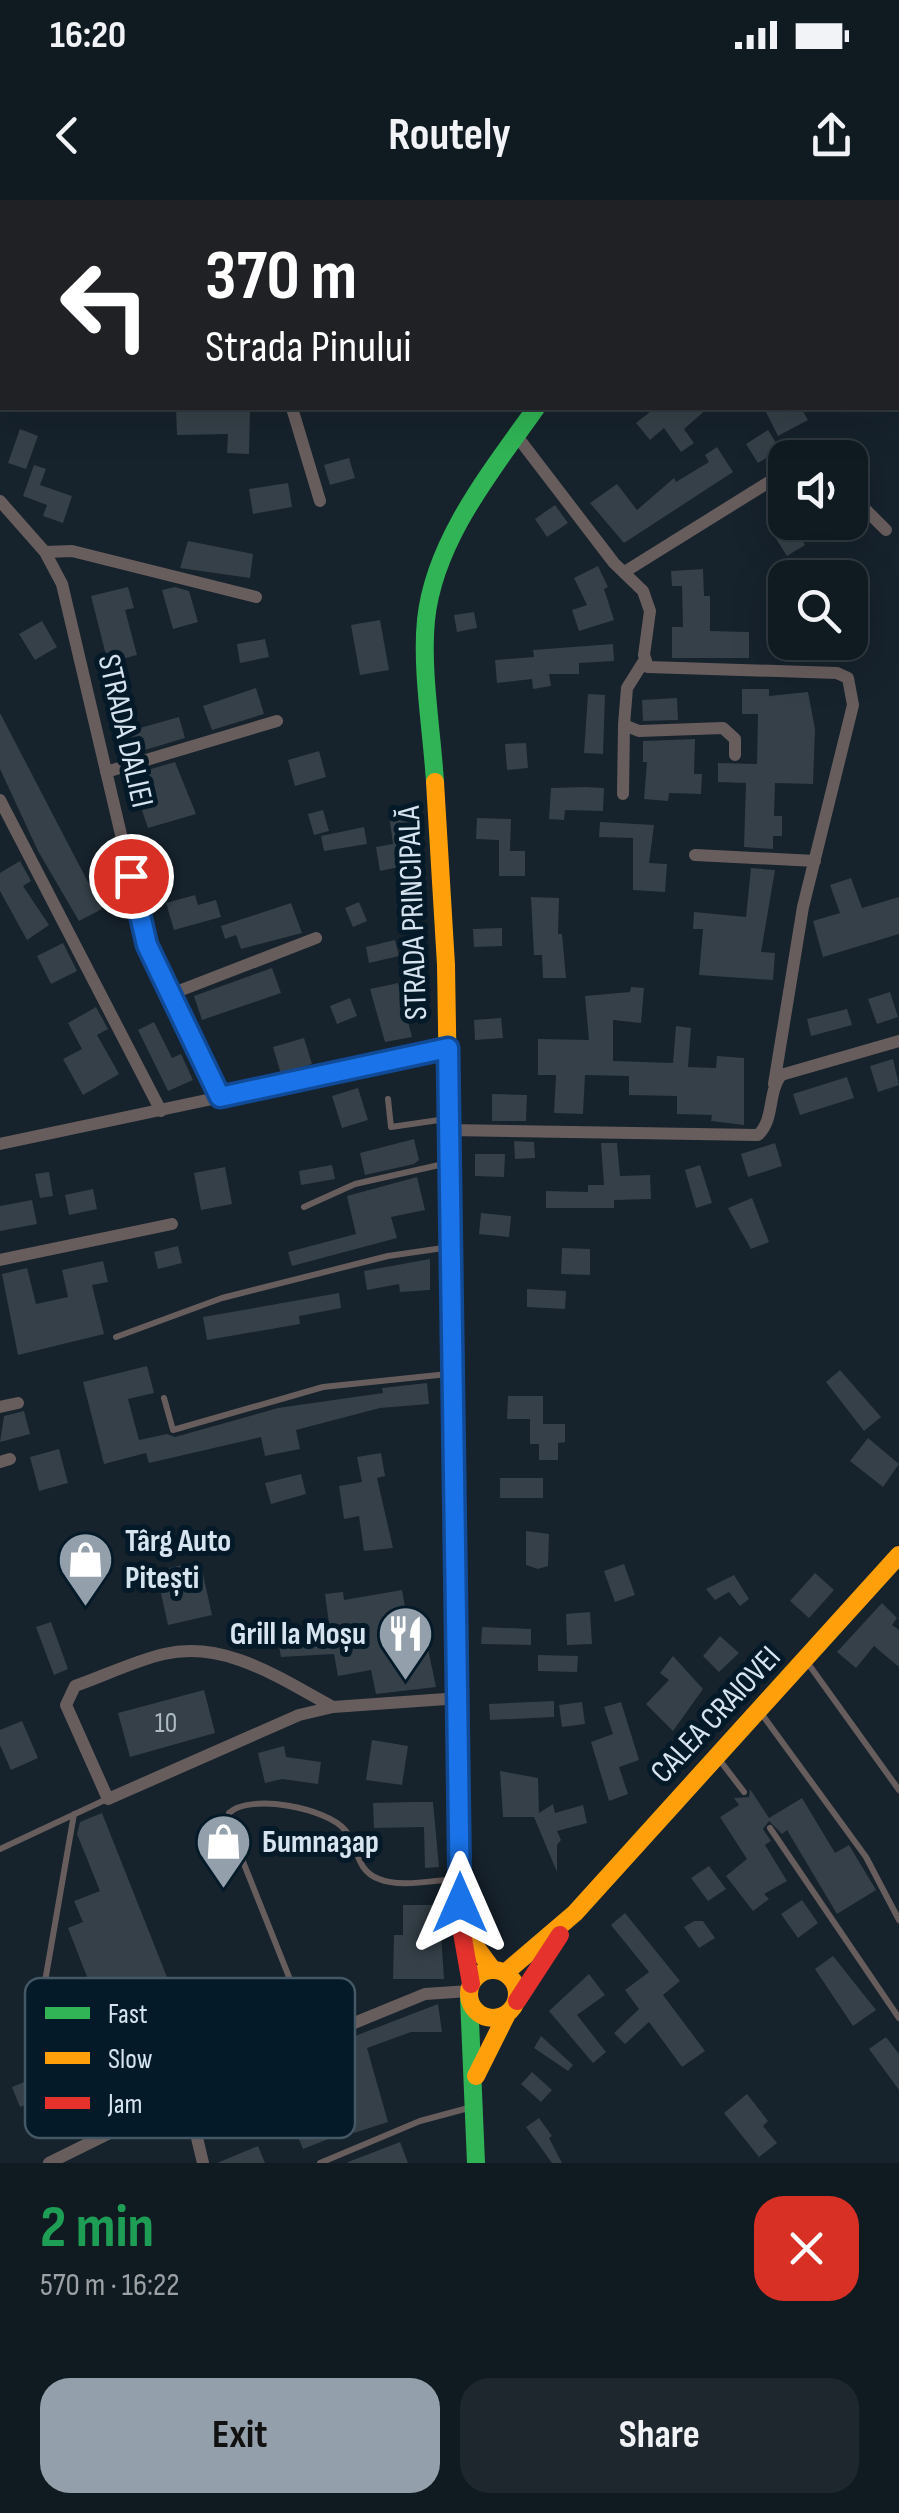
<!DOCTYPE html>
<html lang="en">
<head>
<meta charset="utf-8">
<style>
  :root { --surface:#101a21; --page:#1e272e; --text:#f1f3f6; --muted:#9ca1a5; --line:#30383f; --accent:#93a0ab }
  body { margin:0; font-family:"Sofia Sans Condensed",sans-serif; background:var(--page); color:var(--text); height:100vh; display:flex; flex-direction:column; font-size:38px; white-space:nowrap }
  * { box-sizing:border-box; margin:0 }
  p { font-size:32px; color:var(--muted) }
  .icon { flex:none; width:55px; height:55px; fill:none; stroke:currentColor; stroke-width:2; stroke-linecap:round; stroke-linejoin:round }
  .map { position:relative; height:1963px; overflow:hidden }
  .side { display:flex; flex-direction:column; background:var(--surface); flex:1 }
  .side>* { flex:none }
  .hud { position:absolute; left:0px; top:0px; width:900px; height:210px; box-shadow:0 10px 40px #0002,0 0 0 2px var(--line); background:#202124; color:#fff; overflow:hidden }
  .fabs { position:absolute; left:768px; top:240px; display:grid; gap:20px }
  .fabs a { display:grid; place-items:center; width:100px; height:100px; border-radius:20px; background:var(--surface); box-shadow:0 10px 40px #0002,0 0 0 2px var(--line); font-size:50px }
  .pin { position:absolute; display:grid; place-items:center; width:85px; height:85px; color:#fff; margin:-42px; border:5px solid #fff; border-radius:50%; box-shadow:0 2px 10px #0007 }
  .me { position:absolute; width:110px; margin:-55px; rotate:0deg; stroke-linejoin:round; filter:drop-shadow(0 0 8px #0008) }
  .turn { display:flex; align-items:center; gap:35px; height:210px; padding:0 40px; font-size:45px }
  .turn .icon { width:130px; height:130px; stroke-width:2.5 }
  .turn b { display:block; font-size:70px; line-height:85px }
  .round { display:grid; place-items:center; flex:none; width:105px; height:105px; border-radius:30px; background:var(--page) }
  .head { display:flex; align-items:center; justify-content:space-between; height:170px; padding:0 40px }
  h1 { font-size:60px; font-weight:700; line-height:75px; color:#1e9e55 }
  .button { display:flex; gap:20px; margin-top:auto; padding:20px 40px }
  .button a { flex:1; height:115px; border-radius:30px; background:var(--accent); color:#111; font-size:40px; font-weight:700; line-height:115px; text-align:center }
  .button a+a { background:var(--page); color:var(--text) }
  .status { display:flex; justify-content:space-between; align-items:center; height:70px; padding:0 50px; background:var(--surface); direction:ltr }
  .status svg { height:28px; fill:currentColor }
  header { display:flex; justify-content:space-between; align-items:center; height:130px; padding:0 40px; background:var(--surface); font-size:45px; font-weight:700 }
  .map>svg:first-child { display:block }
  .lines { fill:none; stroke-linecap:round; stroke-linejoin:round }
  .stream { stroke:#456088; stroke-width:5 }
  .building { fill:#354048 }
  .lane { stroke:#685d5d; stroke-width:6 }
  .street { stroke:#685d5d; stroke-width:12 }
  .fast { stroke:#30b455; stroke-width:18 }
  .slow { stroke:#ff9f0a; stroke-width:18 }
  .jam { stroke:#e5322d; stroke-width:18 }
  .route-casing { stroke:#114b97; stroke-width:25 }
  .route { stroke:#1a73e8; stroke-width:18 }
  .labels { text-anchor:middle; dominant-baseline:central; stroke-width:10; stroke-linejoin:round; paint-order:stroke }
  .number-label { font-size:28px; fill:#aebbc5 }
  .street-label { font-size:32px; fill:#d6e4ef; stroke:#051a29 }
  .poi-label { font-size:32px; font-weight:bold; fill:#d6e4ef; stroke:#051a29; text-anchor:start }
  .key { fill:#051a29; stroke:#445764; stroke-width:2.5 }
  .key-label { font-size:28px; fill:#d6e4ef }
</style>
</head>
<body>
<div class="status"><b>16:20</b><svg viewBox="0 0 49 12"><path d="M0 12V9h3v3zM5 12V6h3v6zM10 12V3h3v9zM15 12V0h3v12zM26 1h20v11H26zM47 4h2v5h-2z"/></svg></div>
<header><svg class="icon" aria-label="back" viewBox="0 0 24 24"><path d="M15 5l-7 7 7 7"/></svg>Routely<svg class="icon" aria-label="share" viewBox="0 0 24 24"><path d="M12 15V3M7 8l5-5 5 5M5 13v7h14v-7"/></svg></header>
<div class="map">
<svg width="899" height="1963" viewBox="0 0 899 1963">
  <rect width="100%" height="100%" fill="#16222c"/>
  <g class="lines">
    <path class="stream" d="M47 0 51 2
      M769 0 773 2
      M651 2 659 0
      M898 78 899 79"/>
  </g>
  <path class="building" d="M176 208H250L249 254 227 253 228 234 177 235Z
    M655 208H708L684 229 694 243 681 252 664 228 650 240 636 223Z
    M764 208H801L808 220 778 236Z
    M20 229 38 236 26 269 8 263Z
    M768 230 780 249 758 263 746 244Z
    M717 247 733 272 624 343 590 303 617 284 637 310 674 278 676 282 709 262 705 255Z
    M349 258 355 278 330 285 324 265Z
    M34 265 46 269 40 285 72 296 63 323 43 316 47 305 23 296Z
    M288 283 292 307 253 314 249 289Z
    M555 305 568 323 547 337 535 319Z
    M785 311V322H791L805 345 787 356 766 323Z
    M188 341 253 354 250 378 180 368Z
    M598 366 608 387 604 389 614 420 579 431 572 410 587 405 574 378Z
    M703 369 704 396H710V431L749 432V458H672V427H683L682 386H672L671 371Z
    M128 387 134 408 125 410 137 455 108 463 91 396Z
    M175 387 189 391 198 422 173 429 162 390Z
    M474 412 477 428 457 432 454 415Z
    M380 420 389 470 360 475 351 425Z
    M42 421 57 447 35 460 19 434Z
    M265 439 269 457 240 463 237 444Z
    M613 444 614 461 579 463V474H549L551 486 533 489 532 479 497 483 495 460 534 457 533 450Z
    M256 488 264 514 212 530 203 506Z
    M742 489H769V496L808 492 815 529 813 584 775 583 774 616H782V636H773V649L744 647 746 583 718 582V563L757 564 758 514H742Z
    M588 494 605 495 603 554 584 553Z
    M677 498 678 520 643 521 642 500Z
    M0 513 102 709 79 721 38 651 0 569Z
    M179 517 185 538 128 555 122 533Z
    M695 539 694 574H702L701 594 669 593 668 601 644 599 647 562H643V541Z
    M526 543 528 568 507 570 505 544Z
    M319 551 326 577 295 586 288 560Z
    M175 562 196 614 148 628 130 575Z
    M585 587 604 588 603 611 565 610 564 620 549 619 551 588Z
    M323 610 329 631 314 635 308 614Z
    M389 615H411L413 635 403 636 408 665 380 671 376 647 393 644Z
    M477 618 511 619 510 651H525V676H499V640L476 639Z
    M600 622 654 625 649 663 667 664 665 692 633 690V638L599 637Z
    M364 627 367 644 324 651 321 636Z
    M20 661 31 681 23 686 49 725 27 740 0 691V673Z
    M751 668 775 670 761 752 775 753 773 780 699 775 703 729H693L694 712 746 717Z
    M851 678 862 708 899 697V734L823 757 813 721 840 713 830 685Z
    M195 695 198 705 216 700 221 717 174 730 166 703Z
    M531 697 559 698 558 734H562L566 778H543L542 755H534Z
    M359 702 367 721 353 727 345 708Z
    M291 703 302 733 241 749 236 735 225 739 221 726Z
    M502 728V746L474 747 473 729Z
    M395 740 399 756 369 763 366 747Z
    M63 743 77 771 51 784 37 756Z
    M272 768 281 793 202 820 194 796Z
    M398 783 412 837 385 842 370 789Z
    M631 787 644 788 641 823 613 820V861L673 863 676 826 691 828 688 867 716 868 717 856 744 858V925L711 921 712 915 677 914V896L629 895V876L585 875 583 914 554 913 556 875H538V839L589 840 585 796 630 792Z
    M890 792 898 817 877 824 868 799Z
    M350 798 357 816 337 824 330 806Z
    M96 807 108 829 97 835 119 874 83 895 63 859 82 849 68 823Z
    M847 809 852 825 811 836 807 819Z
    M501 818 503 838 475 840 474 820Z
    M154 822 172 858 181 854 193 880 168 891 138 830Z
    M304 838 312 864 281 874 273 847Z
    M893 859 899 885 878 892 870 866Z
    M847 877 854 898 800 915 793 894Z
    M358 888 368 920 342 928 332 896Z
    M492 894 527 895 526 921H492Z
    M414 939 419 960 414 964 365 975 360 953Z
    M514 941 534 942 535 958 515 959Z
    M601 943H617L620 976 650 975 651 999 614 1000V1008H546V991L588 992V985H604Z
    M775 943 782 966 748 977 741 954Z
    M475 954H505L504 977 475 976Z
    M332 965 335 979 301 985 299 971Z
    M700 965 712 1003 696 1008 685 970Z
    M225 967 232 1004 201 1010 194 973Z
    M49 972 53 996 40 998 35 974Z
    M417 977 425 1010 391 1017 397 1038 292 1066 288 1052 356 1034 347 996Z
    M93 989 97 1009 69 1015 65 995Z
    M752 998 769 1042 751 1049 728 1008Z
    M32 1000 37 1024 0 1031V1006Z
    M481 1013 511 1016 509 1037 479 1034Z
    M178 1046 182 1063 158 1069 154 1052Z
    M562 1048 590 1049V1075L561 1074Z
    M430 1059V1090L400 1092 399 1084 367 1090 364 1071Z
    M103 1061 108 1082 92 1085 104 1134 18 1155 2 1074 27 1068 36 1104 68 1097 62 1070Z
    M527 1089 566 1091 565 1109 527 1107Z
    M339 1093 341 1108 299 1116 300 1124 207 1140 203 1117Z
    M147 1166 154 1193 128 1199 139 1240 167 1234 175 1237 278 1208 383 1193 382 1188 427 1183 429 1204 380 1208 296 1230 300 1249 265 1256 261 1237 149 1263 146 1253 104 1264 83 1182Z
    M840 1170 881 1217 864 1231 826 1182Z
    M508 1196H543V1224H565V1242L558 1243V1260H539V1244H530V1219H507Z
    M24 1211 30 1234 0 1242 4 1216Z
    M868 1238 899 1264 883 1287 850 1261Z
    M59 1249 68 1283 39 1291 30 1257Z
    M381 1253 385 1276 377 1278 393 1348 364 1351 359 1316 344 1319 339 1286 362 1282 357 1257Z
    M301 1274 306 1294 271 1304 265 1283Z
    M500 1278H543V1298H500Z
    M526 1331 549 1334 548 1366 538 1369 526 1365Z
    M200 1361 212 1415 168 1425 156 1371Z
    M624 1364 635 1395 615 1402 604 1371Z
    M815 1373 834 1390 809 1418 790 1401Z
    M734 1375 749 1399 740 1406 729 1392 715 1400 706 1389Z
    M402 1390 407 1417 421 1415 436 1487 376 1494 371 1470 338 1476 334 1454 281 1457 278 1441 330 1431 325 1394 343 1392 344 1400Z
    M882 1403 897 1418 892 1425 899 1430V1467L874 1446 856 1468 837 1452Z
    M590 1412 592 1444 567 1445 566 1414Z
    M51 1422 68 1469 54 1475 36 1427Z
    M482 1427 531 1429V1445L481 1444Z
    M720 1436 739 1453 719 1472 703 1456Z
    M538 1455 578 1456 577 1472 538 1471Z
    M673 1456 703 1489 673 1531 646 1504 669 1480 660 1473Z
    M204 1490 215 1533 130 1557 118 1513Z
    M554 1501V1517L490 1520 489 1504Z
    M582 1502 585 1524 562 1527 559 1505Z
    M621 1502 639 1560 619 1567 628 1594 609 1601 591 1542 613 1534 604 1507Z
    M22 1521 38 1558 11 1570 0 1545V1530Z
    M372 1540 408 1546 402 1585 366 1580Z
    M284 1546 286 1557 321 1562 318 1584 282 1579 265 1583 258 1553Z
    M500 1571 538 1578 539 1613 553 1604 555 1613 583 1605 587 1623 557 1631 561 1640 557 1645V1672L534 1617H503Z
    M750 1589 769 1618 802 1598 835 1653 849 1645 876 1690 837 1714 787 1630 782 1634 769 1621 763 1629 771 1641 765 1645 787 1681 764 1694 769 1699 753 1711 726 1676 747 1659 720 1617 739 1605 734 1598 749 1597Z
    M411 1602H433L439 1667 425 1668 424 1627 374 1628 373 1603Z
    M102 1613 201 1863 41 1929 30 1903 20 1907 12 1887 114 1846 68 1728 83 1722 74 1701 100 1691 77 1634 80 1622Z
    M709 1666 726 1689 708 1701 691 1678Z
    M802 1700 818 1723 798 1738 781 1714Z
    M403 1705H439L444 1779H393L394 1735H403Z
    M625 1713 680 1781 663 1795 705 1851 682 1867 649 1822 625 1844 614 1833 639 1809 625 1790 649 1772 611 1725Z
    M694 1721H703L715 1738 699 1748 684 1727Z
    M833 1756 876 1810 853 1826 815 1769Z
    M589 1774 605 1795 577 1815 606 1852 593 1863 549 1811Z
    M438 1804 442 1832H411L367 1848 388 1922 354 1933 339 1889 315 1898 298 1858Z
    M541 1836 573 1865 568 1871 534 1848Z
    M886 1837 899 1854V1890L869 1849Z
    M532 1872 552 1890 541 1902 521 1884Z
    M747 1894 768 1921 763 1926 777 1943 759 1957 724 1913Z
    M322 1918 331 1938 303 1949 295 1929Z
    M539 1918 552 1936 549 1938 562 1963H552L526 1927Z
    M400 1942 408 1963H348V1962Z
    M258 1946 265 1963H217Z"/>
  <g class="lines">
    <path class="lane" d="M388 899 391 927 446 919
      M304 1007 355 984 448 963
      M116 1137 222 1098 388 1056 450 1047
      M164 1198 173 1230 323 1187 448 1174
      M807 1462 899 1590
      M761 1513 866 1657 899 1720
      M718 1558 744 1592
      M770 1628 899 1818
      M0 1649 107 1599
      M299 1802 228 1624 229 1613C250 1593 327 1608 345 1630 359 1647 355 1670 379 1679 400 1688 434 1680 457 1679
      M50 1850 38 1822 74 1614
      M320 1963 420 1921 472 1907"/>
    <path class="street" d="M0 0 3 2
      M476 0 477 2
      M160 2 162 0
      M587 2 594 0
      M292 208 320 301
      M516 235 614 363 643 391 650 411 644 455 648 467 837 473 848 478 853 505 803 707 774 884
      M850 294 886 330
      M0 301 45 352 62 384 147 745 221 897
      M45 352 72 351 256 397
      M626 371 785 272
      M644 461 627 488 624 525 639 531 723 528 735 539V555
      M106 572 277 521
      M623 594 624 525
      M0 600 161 911
      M695 655 815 661
      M171 794 316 738
      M448 930 758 935C775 919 767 894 781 875L899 841
      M0 944 447 849
      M0 1060 172 1024
      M0 1207 18 1203
      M0 1262 10 1259
      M333 1507C281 1479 226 1440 164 1454 134 1461 104 1476 75 1486L66 1505 108 1599 299 1515 333 1507 460 1498
      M187 1896 203 1963
      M49 1963 227 1875 425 1794 469 1791"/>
    <path class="fast" d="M435 582C432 532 421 469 426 420 434 341 492 270 536 208
      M469 1797 476 1963"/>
    <path class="slow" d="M435 582 446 765 452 1140
      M464 1731 493 1770
      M469 1794a24 24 0 1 1 48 0a24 24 0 1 1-48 0Z
      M505 1773 575 1713 899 1355
      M476 1876 507 1814"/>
    <path class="jam" d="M843 2 846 0
      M452 1140 461 1727 471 1784
      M517 1801 560 1735"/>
  </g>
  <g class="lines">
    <defs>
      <path id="route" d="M131 676 147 745 220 897 448 848 460 1703"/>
    </defs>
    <use href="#route" class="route-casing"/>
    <use href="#route" class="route"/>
  </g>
  <defs>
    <symbol id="shop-pin" viewBox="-11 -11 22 30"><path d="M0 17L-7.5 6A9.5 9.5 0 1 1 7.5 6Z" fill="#93a0ab" stroke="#051a29"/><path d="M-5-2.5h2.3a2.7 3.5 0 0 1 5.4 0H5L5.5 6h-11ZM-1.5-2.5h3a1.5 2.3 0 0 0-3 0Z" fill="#fff"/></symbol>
    <symbol id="restaurant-pin" viewBox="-11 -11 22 30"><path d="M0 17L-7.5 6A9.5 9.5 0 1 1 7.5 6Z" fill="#93a0ab" stroke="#051a29"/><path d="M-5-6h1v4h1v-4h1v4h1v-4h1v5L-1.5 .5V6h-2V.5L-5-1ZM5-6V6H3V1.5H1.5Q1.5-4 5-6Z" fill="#fff"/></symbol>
  </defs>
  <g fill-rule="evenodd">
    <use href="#shop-pin" x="54" y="1328" width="63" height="86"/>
    <use href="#restaurant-pin" x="374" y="1402" width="63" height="86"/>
    <use href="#shop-pin" x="192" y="1610" width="63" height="86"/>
  </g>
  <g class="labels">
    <g class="number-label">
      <text x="166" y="1523">10</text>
    </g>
    <g class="street-label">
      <text transform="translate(125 531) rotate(77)">STRADA DALIEI</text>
      <text transform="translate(413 713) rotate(-92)">STRADA PRINCIPALĂ</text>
      <text transform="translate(716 1515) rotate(-47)">CALEA CRAIOVEI</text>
    </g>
    <g class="poi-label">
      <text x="125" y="1341">Târg Auto<tspan x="125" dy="37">Pitești</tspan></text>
      <text x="366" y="1434" text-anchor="end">Grill la Moșu</text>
      <text x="262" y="1642">Битпазар</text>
    </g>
  </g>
  <rect x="25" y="1778" width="330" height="160" rx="15" class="key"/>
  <rect x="45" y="1807" width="45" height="12" fill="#30b455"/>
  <rect x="45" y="1852" width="45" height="12" fill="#ff9f0a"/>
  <rect x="45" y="1897" width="45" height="12" fill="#e5322d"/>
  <g class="key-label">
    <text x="108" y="1823">Fast</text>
    <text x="108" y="1868">Slow</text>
    <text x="108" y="1913">Jam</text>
  </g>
</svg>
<div class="fabs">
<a><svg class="icon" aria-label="sound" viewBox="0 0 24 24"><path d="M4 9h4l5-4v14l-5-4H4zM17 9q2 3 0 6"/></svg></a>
<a><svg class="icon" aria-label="search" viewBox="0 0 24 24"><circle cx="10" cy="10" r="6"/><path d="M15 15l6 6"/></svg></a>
</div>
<div class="pin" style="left:131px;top:676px;background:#d93025"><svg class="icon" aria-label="arrive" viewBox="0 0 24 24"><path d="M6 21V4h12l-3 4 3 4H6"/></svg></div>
<svg class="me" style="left:460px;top:1703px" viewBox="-20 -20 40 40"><path d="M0-17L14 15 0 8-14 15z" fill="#1a73e8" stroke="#fff" stroke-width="4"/></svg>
<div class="hud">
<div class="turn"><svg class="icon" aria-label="left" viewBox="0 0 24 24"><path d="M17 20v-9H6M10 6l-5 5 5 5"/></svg><div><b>370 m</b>Strada Pinului</div></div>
</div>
</div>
<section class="side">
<div class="head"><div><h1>2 min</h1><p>570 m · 16:22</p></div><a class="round" style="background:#d93025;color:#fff"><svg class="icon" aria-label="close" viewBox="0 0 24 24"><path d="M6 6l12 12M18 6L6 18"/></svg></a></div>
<div class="button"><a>Exit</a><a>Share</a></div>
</section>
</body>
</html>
